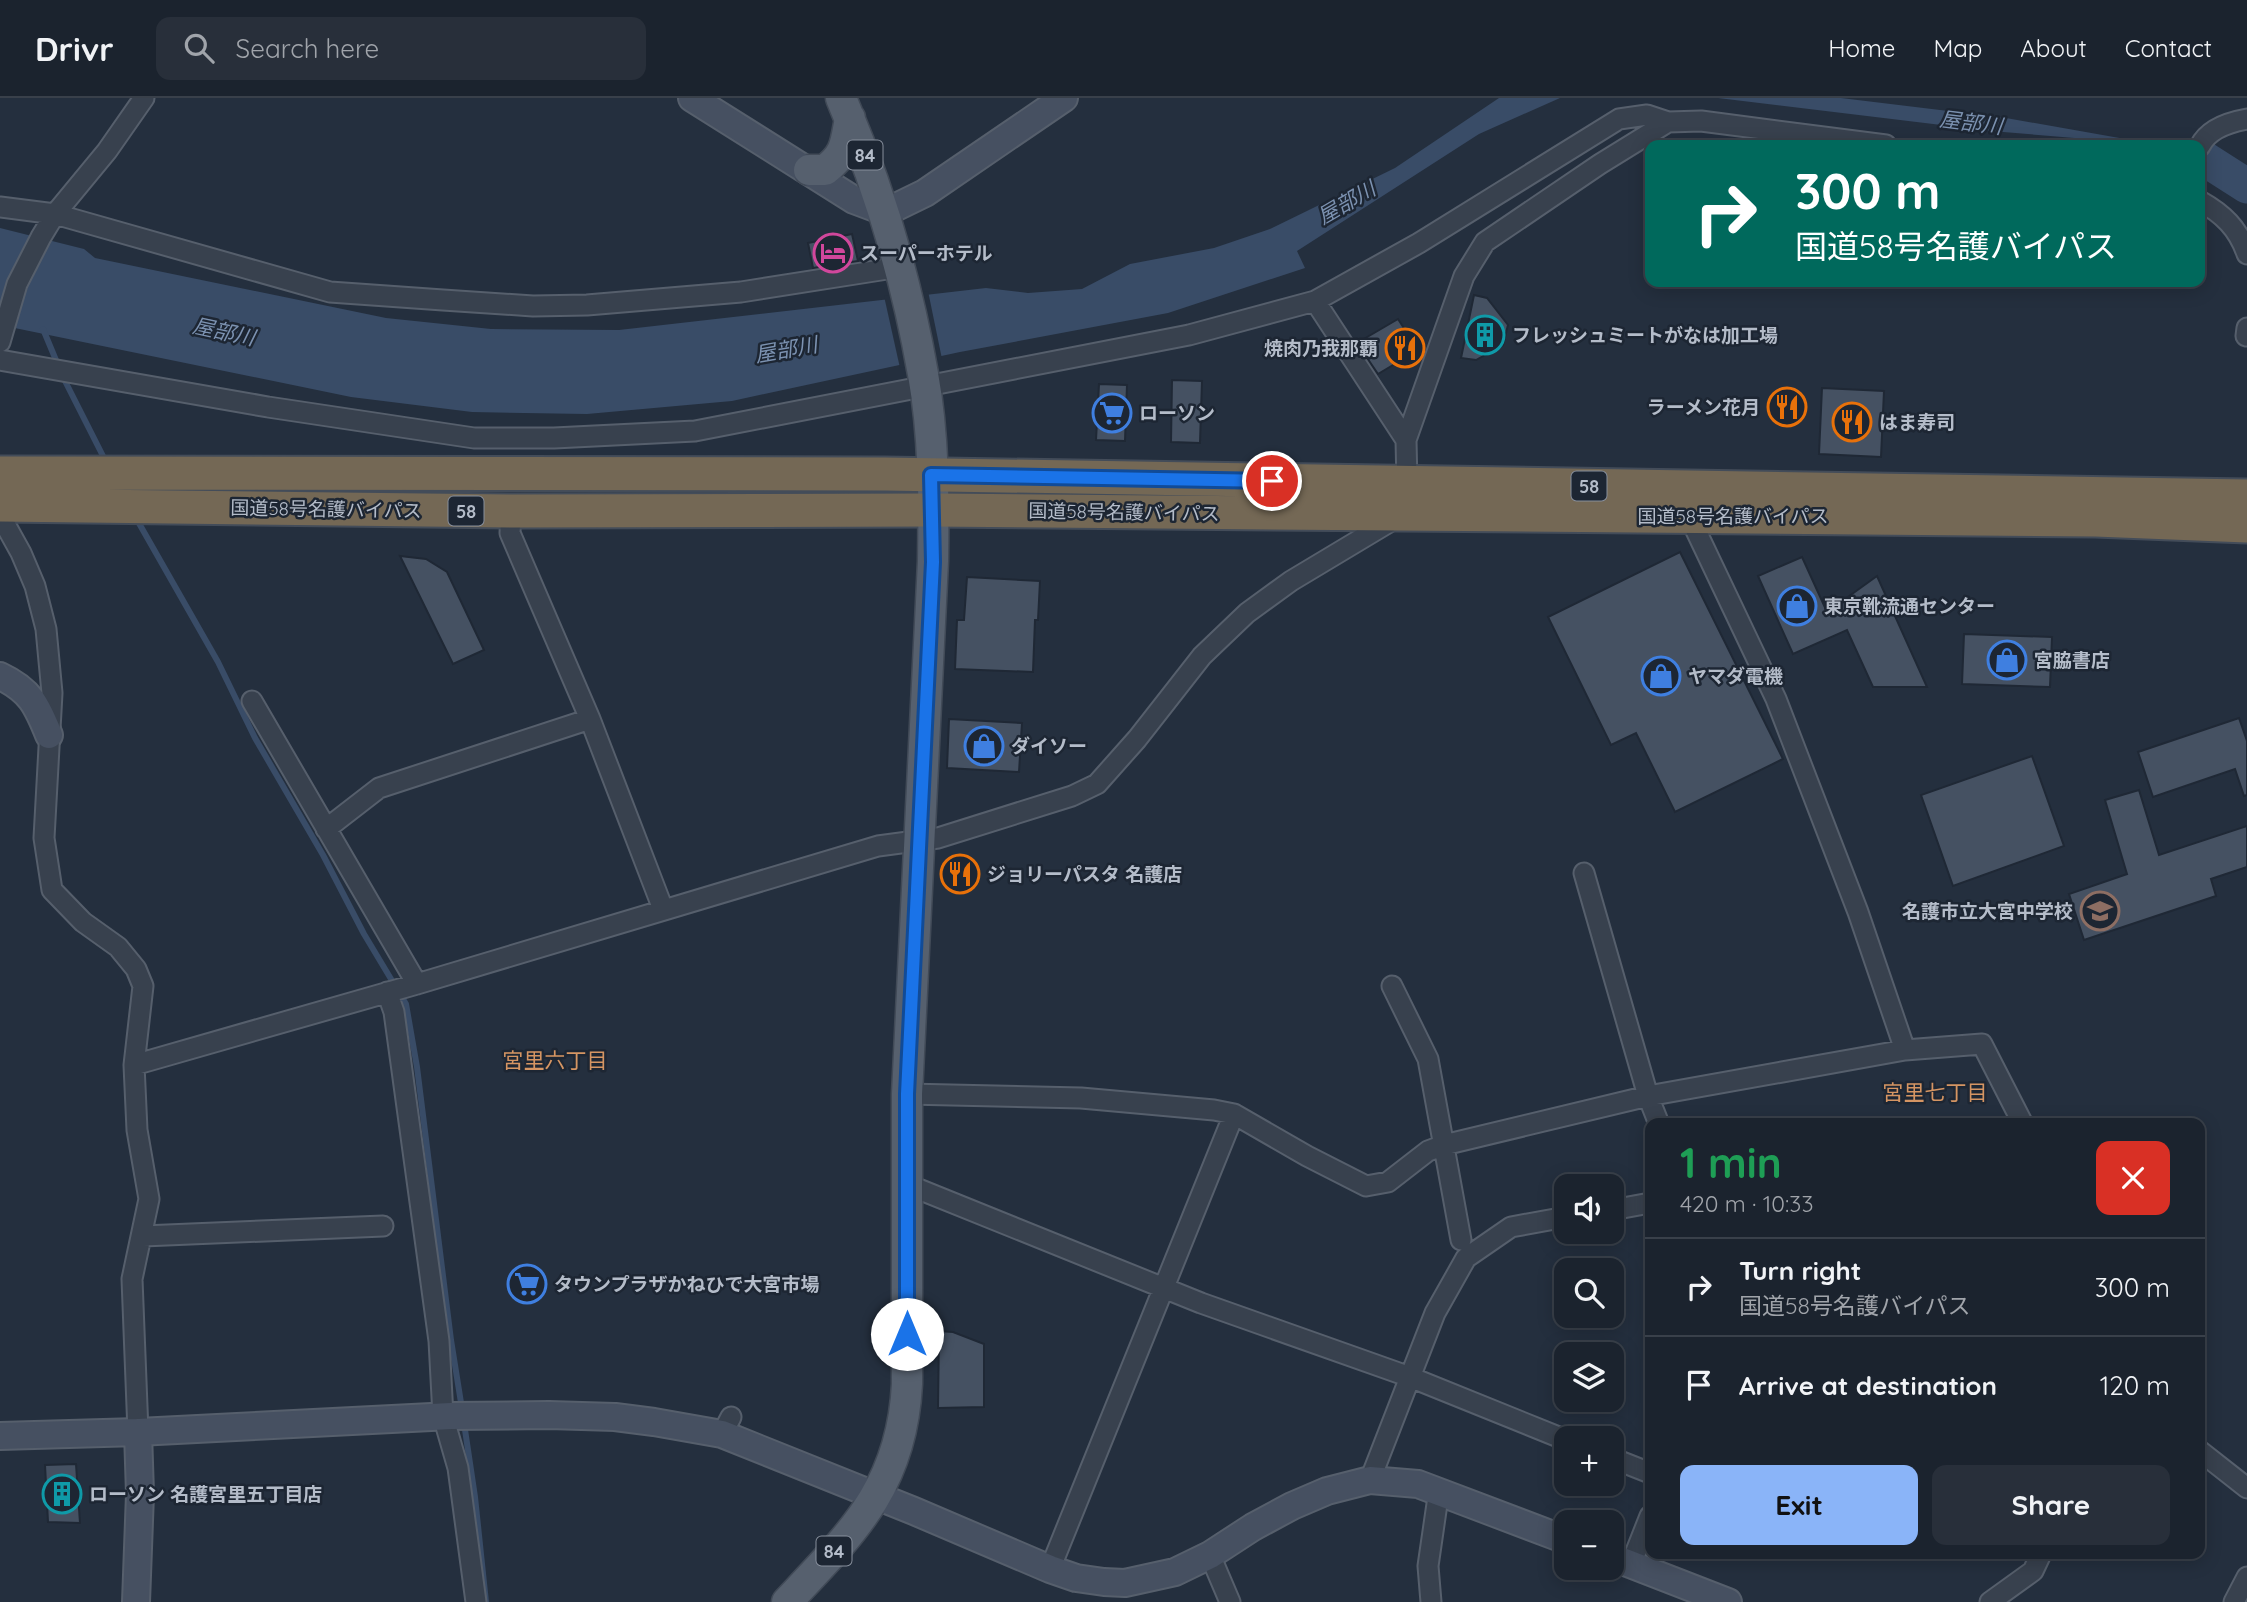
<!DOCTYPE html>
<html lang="en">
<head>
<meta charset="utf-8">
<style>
  :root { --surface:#1b232e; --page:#282f3a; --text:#f1f3f6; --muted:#a0a4aa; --line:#39404a; --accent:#8ab4f8 }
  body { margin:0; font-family:Quicksand,"Noto Sans JP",sans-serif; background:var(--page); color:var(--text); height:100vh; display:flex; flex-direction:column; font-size:26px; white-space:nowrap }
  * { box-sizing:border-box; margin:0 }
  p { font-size:23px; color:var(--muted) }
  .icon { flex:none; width:38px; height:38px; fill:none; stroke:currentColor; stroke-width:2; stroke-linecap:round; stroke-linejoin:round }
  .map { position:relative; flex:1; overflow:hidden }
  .sheet { position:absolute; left:1645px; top:1020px; width:560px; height:441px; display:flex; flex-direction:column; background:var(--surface); border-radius:14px; box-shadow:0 4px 18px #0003,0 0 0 2px var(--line) }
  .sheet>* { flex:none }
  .guide { position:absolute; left:1645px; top:42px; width:560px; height:147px; border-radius:14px; box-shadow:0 4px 18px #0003,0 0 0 2px var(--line); background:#00695c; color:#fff; overflow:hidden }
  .fabs { position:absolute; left:1554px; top:1076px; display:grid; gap:14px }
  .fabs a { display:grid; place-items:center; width:70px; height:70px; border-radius:14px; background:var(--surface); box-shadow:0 4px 18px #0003,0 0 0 2px var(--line); font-size:35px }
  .pin { position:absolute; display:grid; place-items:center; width:60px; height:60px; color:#fff; margin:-30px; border:4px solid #fff; border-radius:50%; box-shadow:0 2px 7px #0007 }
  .me { position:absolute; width:77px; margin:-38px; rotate:0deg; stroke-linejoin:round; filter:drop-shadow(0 0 5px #0008) }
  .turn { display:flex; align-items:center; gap:24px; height:147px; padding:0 35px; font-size:32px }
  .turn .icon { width:91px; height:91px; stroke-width:2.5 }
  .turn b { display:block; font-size:49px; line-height:60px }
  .round { display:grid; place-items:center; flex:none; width:74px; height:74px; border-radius:14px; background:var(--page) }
  .head { display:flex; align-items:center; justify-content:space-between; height:119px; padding:0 35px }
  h1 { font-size:42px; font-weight:700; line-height:52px; color:#1e9e55 }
  .button { display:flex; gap:14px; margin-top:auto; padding:14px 35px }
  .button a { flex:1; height:80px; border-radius:14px; background:var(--accent); color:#111; font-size:28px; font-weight:700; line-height:80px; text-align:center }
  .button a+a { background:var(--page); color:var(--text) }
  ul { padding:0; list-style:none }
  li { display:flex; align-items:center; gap:21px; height:98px; padding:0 35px; border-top:2px solid var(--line) }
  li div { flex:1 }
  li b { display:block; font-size:26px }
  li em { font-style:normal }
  header { display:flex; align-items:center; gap:42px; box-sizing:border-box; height:98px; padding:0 35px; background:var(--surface); border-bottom:2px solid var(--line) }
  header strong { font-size:33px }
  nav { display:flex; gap:38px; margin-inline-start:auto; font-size:24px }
  .search { width:490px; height:63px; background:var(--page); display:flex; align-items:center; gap:18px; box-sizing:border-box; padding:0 24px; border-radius:14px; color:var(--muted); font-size:26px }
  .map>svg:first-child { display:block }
  .water { fill:#394c67 }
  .pier { fill:#242f3e }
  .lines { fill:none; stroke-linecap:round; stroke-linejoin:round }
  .stream { stroke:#394c67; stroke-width:6 }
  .river { stroke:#394c67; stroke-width:35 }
  .building { fill:#455162; stroke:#1f2835; stroke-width:2 }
  .street-casing { stroke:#565f6c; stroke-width:23 }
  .secondary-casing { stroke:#565f6c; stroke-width:30 }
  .primary-casing { stroke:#414a57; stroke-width:33 }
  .highway-casing { stroke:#434c59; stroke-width:37 }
  .street { stroke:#38414e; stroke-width:19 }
  .secondary { stroke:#465061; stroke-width:26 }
  .primary { stroke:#56606e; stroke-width:30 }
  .highway { stroke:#746855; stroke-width:33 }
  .route-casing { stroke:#114b97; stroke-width:18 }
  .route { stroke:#1a73e8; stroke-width:12 }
  .labels { text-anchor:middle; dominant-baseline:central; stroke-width:5; stroke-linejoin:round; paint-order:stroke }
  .shield { fill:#1d2633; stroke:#878f9c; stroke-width:2 }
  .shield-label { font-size:18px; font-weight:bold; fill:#b4bcc9 }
  .poi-label { font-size:19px; font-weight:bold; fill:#b4bcc9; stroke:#1d2633; text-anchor:start }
  .street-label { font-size:19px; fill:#b4bcc9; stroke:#1d2633 }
  .water-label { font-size:21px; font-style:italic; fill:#7c92b1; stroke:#1d2633 }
  .neighbourhood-label { font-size:21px; fill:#d59563; stroke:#1d2633 }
</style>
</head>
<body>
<header>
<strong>Drivr</strong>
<div class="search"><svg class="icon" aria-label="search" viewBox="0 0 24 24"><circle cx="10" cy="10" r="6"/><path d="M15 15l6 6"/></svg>Search here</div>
<nav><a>Home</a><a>Map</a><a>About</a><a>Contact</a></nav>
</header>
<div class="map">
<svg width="2247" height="1504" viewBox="0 0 2247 1504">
  <rect width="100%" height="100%" fill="#242f3e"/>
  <path class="water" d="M1499 0H1560L1479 36 1297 153 1305 170 1168 215 960 254 732 303 587 316 472 314 351 299 0 227V130L84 151 95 160 386 220 491 231 619 232 986 190 1028 195 1082 191 1130 166 1214 150 1270 131 1395 70Z
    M1718 0H1841L2006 20 2159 47 1991 33Z"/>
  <path class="pier" d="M928 193 942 261 900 270 884 198Z"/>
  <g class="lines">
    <path class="stream" d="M43 231 58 267
      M62 277 106 364
      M136 420 218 564 255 640 323 757 364 836 406 906 417 969 451 1242 462 1311
      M464 1325 475 1399 486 1504"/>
    <path class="river" d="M2200 58 2247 88"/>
  </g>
  <path class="building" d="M852 136 858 163 813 170 808 145Z
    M1474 197 1487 200 1508 227 1503 247 1476 262 1461 260Z
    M1398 221 1418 252 1378 276 1357 245Z
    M1172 282 1202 283 1200 345 1171 344Z
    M1099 286 1127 287 1125 343 1096 342Z
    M1822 290 1884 293 1881 359 1819 356Z
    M1680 454 1783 661 1675 714 1636 635 1611 647 1548 519Z
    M400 458 426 461 447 474 484 552 453 566Z
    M1802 459 1827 514 1877 478 1927 589H1873L1847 532 1793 556 1758 478Z
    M967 479 1040 483 1038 522H1035L1033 574 955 571 957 522H964Z
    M1964 536 2052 539 2050 589 1962 586Z
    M2239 620 2247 643V697L2244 698 2235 671 2153 699 2138 654Z
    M949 621 1022 625 1019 674 947 670Z
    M2032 658 2064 748 1953 788 1921 697Z
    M2139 692 2159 757 2247 728V769L2211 781 2216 798 2084 842 2069 796 2127 776 2105 702Z
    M939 1233 953 1234 984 1246V1309L938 1310Z
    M76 1366 80 1425 48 1424 45 1367Z"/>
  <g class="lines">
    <defs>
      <path id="street" d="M2200 48C2208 31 2230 24 2247 21
        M2200 103C2223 116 2238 130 2247 156
        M0 109 55 116 330 194 443 202 533 208 587 207 741 194 900 169
        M1315 203 1406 342
        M2246 238 2247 230
        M0 244 17 186 41 139 55 116 107 53 144 0
        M0 262 268 309 474 340H554L695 333 1189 237 1315 203 1419 145 1619 21 1647 17 1668 24 1701 23 1886 47
        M1407 386 1406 342 1464 178 1485 144 1600 66 1668 24
        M511 413 510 435 590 621 663 811
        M0 417 21 455 35 488 46 531 52 595 44 740 52 792 83 824 118 849 136 871 143 888 134 967 137 1032 149 1101 132 1181 138 1334
        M1689 418 1776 601 1858 814 1905 952 1982 946 2023 1026
        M252 603 417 886
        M326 731 379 690 590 621
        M1584 775 1648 998 1659 1026
        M1392 888 1428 961 1461 1142
        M387 894 394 914 439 1243 443 1318 458 1370 476 1504
        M134 967 417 886 878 748 938 740 1072 698 1097 686 1137 641 1202 558 1247 515 1291 483 1396 420
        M907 996 1081 1000 1214 1012 1234 1016 1307 1058 1366 1088 1388 1084 1428 1053 1444 1047 1648 998 1905 952
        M906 1086 1201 1205 1410 1279 1566 1342
        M1612 1112 1650 1105
        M143 1138 383 1128
        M722 1336 731 1319
        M2200 1353 2247 1390
        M1612 1360 1650 1375
        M1370 1382 1435 1215 1466 1160 1511 1129 1566 1119
        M1210 1457 1230 1504
        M1631 1466 1650 1418
        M1050 1471 1234 1016
        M1431 1504 1428 1468 1439 1392
        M1990 1504 2033 1473 2041 1456
        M2234 1504 2247 1479"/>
      <path id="secondary" d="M692 0 854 102 886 114 925 95 1064 0
        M0 578C30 592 37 607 49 637
        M0 1338 138 1334 451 1318 549 1317 615 1319 654 1324 722 1336 914 1413 1050 1471 1076 1480 1104 1484 1125 1485 1175 1474 1210 1457 1253 1429 1292 1408 1327 1393 1370 1382 1418 1386 1566 1442
        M1612 1459 1728 1504
        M136 1504 140 1396 138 1334"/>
      <path id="primary" d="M809 72H825C846 56 845 46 850 20
        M787 1504C853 1434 902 1388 907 1286V996L933 463C934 402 934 337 923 276 906 179 880 91 841 0"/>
      <path id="highway" d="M0 375 885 376 2247 398
        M0 407 511 413 933 412 2096 422 2247 428"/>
    </defs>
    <use href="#street" class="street-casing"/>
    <use href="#secondary" class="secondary-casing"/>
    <use href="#primary" class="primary-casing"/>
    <use href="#highway" class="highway-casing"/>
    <use href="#street" class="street"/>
    <use href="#secondary" class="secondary"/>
    <use href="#primary" class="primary"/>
    <use href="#highway" class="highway"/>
  </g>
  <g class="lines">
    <defs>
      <path id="route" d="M907 1236V996L933 464 931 377 1272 383"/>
    </defs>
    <use href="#route" class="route-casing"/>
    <use href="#route" class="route"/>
  </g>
  <defs>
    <symbol id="hotel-ring" viewBox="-11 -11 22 22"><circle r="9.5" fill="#1d2633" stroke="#d1479c" stroke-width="1.5"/><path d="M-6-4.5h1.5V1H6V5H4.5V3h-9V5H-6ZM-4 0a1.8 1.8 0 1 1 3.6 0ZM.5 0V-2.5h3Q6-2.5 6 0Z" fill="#d1479c"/></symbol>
    <symbol id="building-ring" viewBox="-11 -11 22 22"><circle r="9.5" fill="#1d2633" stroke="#0f9aa8" stroke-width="1.5"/><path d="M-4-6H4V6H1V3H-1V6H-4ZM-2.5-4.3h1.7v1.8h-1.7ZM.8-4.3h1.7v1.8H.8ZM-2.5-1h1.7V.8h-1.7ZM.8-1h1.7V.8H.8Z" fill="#0f9aa8"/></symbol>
    <symbol id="restaurant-ring" viewBox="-11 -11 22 22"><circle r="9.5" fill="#1d2633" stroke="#e8710a" stroke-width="1.5"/><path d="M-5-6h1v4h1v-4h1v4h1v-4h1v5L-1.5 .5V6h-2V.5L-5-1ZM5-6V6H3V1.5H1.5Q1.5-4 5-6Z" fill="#e8710a"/></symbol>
    <symbol id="supermarket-ring" viewBox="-11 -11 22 22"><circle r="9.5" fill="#1d2633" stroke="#3f7fe0" stroke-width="1.5"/><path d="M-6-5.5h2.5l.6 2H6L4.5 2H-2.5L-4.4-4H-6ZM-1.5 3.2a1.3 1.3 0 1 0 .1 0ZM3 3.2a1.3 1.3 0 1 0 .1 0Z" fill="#3f7fe0"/></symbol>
    <symbol id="shop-ring" viewBox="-11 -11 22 22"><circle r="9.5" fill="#1d2633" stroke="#3f7fe0" stroke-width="1.5"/><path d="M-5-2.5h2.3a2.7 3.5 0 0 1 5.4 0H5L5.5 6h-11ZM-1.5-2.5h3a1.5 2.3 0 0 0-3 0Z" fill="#3f7fe0"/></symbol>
    <symbol id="school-ring" viewBox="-11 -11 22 22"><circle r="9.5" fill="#1d2633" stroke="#8d6e63" stroke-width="1.5"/><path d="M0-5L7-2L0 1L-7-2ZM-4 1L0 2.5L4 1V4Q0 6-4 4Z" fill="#8d6e63"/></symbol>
  </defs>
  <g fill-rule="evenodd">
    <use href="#hotel-ring" x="811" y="133" width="44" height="44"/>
    <use href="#building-ring" x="1463" y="215" width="44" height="44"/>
    <use href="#restaurant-ring" x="1383" y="228" width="44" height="44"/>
    <use href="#restaurant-ring" x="1765" y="287" width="44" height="44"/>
    <use href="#supermarket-ring" x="1090" y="293" width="44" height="44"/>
    <use href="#restaurant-ring" x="1830" y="302" width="44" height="44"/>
    <use href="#shop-ring" x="1775" y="486" width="44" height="44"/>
    <use href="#shop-ring" x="1985" y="540" width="44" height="44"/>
    <use href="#shop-ring" x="1639" y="556" width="44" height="44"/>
    <use href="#shop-ring" x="962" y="626" width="44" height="44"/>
    <use href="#restaurant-ring" x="938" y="754" width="44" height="44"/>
    <use href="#school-ring" x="2078" y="791" width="44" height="44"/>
    <use href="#supermarket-ring" x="505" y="1164" width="44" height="44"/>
    <use href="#building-ring" x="40" y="1374" width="44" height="44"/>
  </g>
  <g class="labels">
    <g class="shield">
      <rect x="847.5" y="42.5" width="35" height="29" rx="5"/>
      <rect x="1571.5" y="373.5" width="35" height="29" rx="5"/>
      <rect x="448.5" y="398.5" width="35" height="29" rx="5"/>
      <rect x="816.5" y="1438.5" width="35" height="29" rx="5"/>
    </g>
    <g class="shield-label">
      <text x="865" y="57">84</text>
      <text x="1589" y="388">58</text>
      <text x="466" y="413">58</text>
      <text x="834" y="1453">84</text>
    </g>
    <g class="poi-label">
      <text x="860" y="155">スーパーホテル</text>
      <text x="1512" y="237">フレッシュミートがなは加工場</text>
      <text x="1378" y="250" text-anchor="end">焼肉乃我那覇</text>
      <text x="1760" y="309" text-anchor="end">ラーメン花月</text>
      <text x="1139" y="315">ローソン</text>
      <text x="1879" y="324">はま寿司</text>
      <text x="1824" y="508">東京靴流通センター</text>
      <text x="2034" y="562">宮脇書店</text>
      <text x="1688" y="578">ヤマダ電機</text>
      <text x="1011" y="648">ダイソー</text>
      <text x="987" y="776">ジョリーパスタ 名護店</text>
      <text x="2073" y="813" text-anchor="end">名護市立大宮中学校</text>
      <text x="554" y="1186">タウンプラザかねひで大宮市場</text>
      <text x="89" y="1396">ローソン 名護宮里五丁目店</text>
    </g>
    <g class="street-label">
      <text transform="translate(326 411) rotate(1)">国道58号名護バイパス</text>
      <text transform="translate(1124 414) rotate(1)">国道58号名護バイパス</text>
      <text x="1733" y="418">国道58号名護バイパス</text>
    </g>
    <g class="water-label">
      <text transform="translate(1971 24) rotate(7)">屋部川</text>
      <text transform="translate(1346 104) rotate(-30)">屋部川</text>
      <text transform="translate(224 233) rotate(12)">屋部川</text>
      <text transform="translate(786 251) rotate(-10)">屋部川</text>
    </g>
    <g class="neighbourhood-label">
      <text x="555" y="962">宮里六丁目</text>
      <text x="1935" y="994">宮里七丁目</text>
    </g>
  </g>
</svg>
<div class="fabs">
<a><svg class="icon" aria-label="sound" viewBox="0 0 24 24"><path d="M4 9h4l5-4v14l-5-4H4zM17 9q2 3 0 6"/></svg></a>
<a><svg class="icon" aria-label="search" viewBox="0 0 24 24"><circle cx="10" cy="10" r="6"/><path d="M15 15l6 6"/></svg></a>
<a><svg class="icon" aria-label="layers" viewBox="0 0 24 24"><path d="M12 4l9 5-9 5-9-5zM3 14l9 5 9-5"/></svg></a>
<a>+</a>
<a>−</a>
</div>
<div class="pin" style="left:1272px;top:383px;background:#d93025"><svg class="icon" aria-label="arrive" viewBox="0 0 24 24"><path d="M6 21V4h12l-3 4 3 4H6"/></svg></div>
<svg class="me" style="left:907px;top:1236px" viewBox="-20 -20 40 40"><circle r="19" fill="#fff"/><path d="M0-13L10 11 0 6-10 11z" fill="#1a73e8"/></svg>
<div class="guide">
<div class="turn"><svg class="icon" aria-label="right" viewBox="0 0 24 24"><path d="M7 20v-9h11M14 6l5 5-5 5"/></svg><div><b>300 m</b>国道58号名護バイパス</div></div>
</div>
<section class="sheet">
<div class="head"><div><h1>1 min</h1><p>420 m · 10:33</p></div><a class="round" style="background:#d93025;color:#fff"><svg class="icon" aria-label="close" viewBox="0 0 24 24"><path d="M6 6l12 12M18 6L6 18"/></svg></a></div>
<ul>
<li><svg class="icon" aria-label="right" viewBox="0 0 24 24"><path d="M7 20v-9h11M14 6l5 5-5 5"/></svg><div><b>Turn right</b><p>国道58号名護バイパス</p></div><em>300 m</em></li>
<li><svg class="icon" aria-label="arrive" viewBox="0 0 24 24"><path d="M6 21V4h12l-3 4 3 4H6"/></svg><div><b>Arrive at destination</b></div><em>120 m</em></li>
</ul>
<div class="button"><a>Exit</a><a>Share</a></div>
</section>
</div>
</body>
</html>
